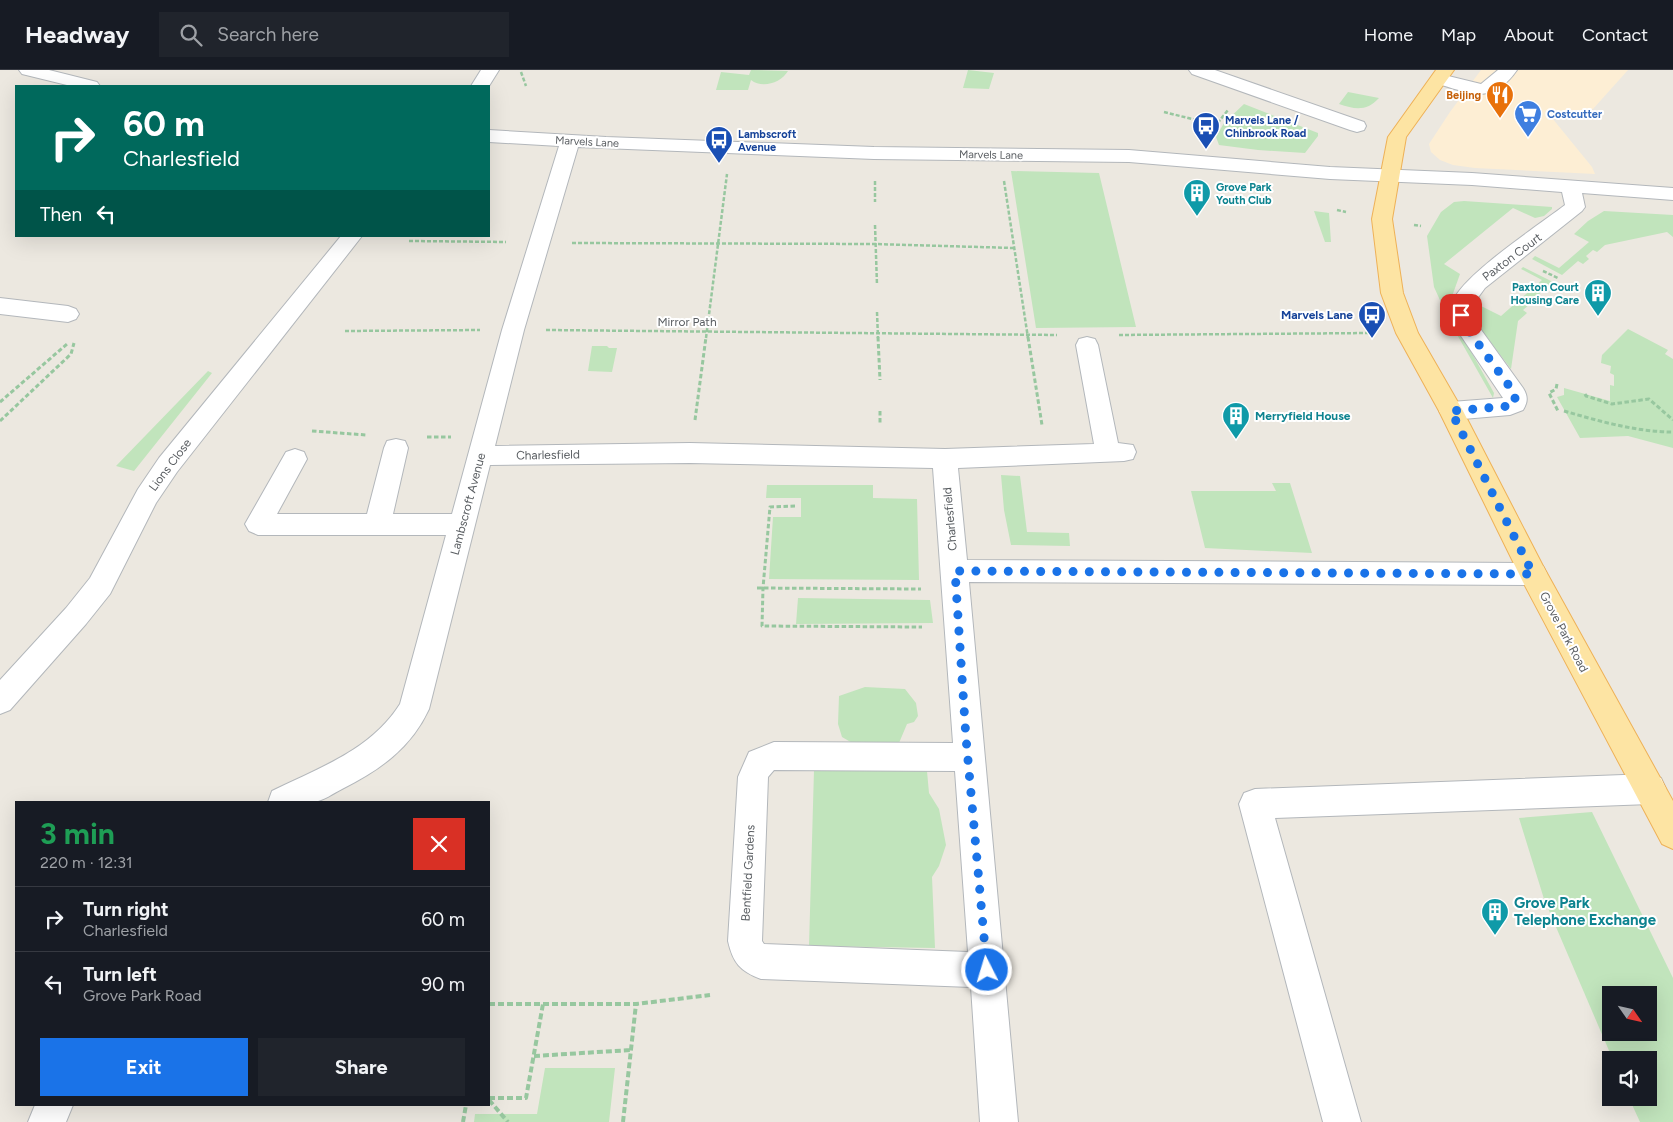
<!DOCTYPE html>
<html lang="en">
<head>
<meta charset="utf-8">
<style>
  :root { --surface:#171b24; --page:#20242c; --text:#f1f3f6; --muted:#9ea1a6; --line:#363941; --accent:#1a73e8 }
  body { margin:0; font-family:Figtree,sans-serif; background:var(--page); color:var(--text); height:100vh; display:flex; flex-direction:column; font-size:19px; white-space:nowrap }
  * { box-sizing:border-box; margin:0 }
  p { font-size:16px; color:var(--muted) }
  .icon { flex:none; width:28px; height:28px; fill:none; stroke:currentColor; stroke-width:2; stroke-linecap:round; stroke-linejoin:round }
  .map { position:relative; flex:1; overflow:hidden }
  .details { position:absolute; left:15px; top:731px; width:475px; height:305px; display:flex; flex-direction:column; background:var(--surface); border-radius:0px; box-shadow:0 5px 20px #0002 }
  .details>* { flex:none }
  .top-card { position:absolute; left:15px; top:15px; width:475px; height:152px; border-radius:0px; box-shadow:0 5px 20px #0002; background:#00695c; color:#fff; overflow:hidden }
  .needle { width:32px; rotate:124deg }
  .fabs { position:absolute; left:1602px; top:916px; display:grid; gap:10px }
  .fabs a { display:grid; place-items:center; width:55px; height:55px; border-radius:0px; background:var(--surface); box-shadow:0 5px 20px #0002; font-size:25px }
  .pin { position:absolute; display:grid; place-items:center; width:42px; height:42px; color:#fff; margin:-21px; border-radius:10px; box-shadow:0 2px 8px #0006 }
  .me { position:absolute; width:55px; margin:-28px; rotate:355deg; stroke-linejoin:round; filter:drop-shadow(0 0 4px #0008) }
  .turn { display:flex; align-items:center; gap:18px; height:105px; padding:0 25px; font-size:22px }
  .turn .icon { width:65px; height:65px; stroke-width:2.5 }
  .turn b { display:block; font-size:35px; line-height:42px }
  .then { display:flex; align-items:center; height:48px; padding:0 25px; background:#0003; gap:10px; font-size:19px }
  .round { display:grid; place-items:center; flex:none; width:52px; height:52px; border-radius:0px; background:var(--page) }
  .overview { display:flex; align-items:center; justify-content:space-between; height:85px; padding:0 25px }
  h1 { font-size:30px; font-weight:700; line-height:38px; color:#1e9e55 }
  .cta { display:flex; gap:10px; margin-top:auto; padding:10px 25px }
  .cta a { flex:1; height:58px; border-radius:0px; background:var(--accent); color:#fff; font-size:20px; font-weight:700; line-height:58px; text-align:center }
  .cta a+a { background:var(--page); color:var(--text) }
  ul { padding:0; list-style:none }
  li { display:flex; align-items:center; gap:15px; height:65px; padding:0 25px; border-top:1px solid var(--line) }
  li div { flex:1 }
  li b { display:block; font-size:19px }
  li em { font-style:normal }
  header { display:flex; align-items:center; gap:30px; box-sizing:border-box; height:70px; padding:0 25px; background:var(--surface); border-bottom:1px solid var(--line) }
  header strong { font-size:24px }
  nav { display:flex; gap:28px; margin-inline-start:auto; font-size:18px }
  .search { width:350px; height:45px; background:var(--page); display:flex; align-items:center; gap:12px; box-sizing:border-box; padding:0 18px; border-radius:0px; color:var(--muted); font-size:19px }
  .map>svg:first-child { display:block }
  .commercial { fill:#fdeed4 }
  .green { fill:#c1e4bc; fill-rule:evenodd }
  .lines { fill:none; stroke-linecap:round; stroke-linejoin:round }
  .minor-casing { stroke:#b3b7bb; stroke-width:2 }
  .major-casing { stroke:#eeb157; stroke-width:2 }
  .path-far2 { stroke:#97c79f; stroke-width:2.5; stroke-dasharray:4 2; stroke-linecap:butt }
  .path-far1 { stroke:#97c79f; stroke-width:3; stroke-dasharray:4.5 2.5; stroke-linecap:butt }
  .path { stroke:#97c79f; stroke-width:4; stroke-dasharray:6 3; stroke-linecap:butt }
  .minor { fill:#fff; fill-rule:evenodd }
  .major { fill:#fde4a3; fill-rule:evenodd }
  .route { stroke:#1a73e8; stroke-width:9; stroke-dasharray:0 16.2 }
  .labels { text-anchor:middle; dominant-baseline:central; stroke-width:4; stroke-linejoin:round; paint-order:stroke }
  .far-food-label { font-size:11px; font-weight:bold; fill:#c56008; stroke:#fff; text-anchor:end }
  .far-shop-label { font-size:11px; font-weight:bold; fill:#366cbe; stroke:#fff; text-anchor:start }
  .far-transit-label { font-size:11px; font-weight:bold; fill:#164399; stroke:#fff; text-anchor:start }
  .far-street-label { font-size:11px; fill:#595d61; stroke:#fff }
  .far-culture-label { font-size:11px; font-weight:bold; fill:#0d838f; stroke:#fff; text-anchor:start }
  .street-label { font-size:12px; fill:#595d61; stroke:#fff }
  .transit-label { font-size:12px; font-weight:bold; fill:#164399; stroke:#fff; text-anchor:end }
  .culture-label { font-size:12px; font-weight:bold; fill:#0d838f; stroke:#fff; text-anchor:start }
  .near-culture-label { font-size:15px; font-weight:bold; fill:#0d838f; stroke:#fff; text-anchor:start }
</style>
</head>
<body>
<header>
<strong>Headway</strong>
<div class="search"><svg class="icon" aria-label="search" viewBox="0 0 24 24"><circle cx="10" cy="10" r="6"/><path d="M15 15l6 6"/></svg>Search here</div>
<nav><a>Home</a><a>Map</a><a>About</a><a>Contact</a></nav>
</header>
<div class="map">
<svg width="1673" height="1052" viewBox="0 0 1673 1052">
  <rect width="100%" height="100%" fill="#ece8e0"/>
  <path class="commercial" d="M1481 0H1628L1593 39 1548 43 1592 97 1595 104 1475 98 1453 95 1440 90 1431 82 1429 74 1450 42Z"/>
  <path class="green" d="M751 0 788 1C781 13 762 19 751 10L748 20H716L721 2 749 5Z
    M968 0 994 3 989 19 963 18Z
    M1348 22 1379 28C1367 41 1356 40 1339 34Z
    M1244 34 1318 63V66L1305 83 1258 80 1219 75 1216 67 1224 53Z
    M1011 101 1099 103 1136 257 1036 258Z
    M1464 131 1552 137V139L1544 146 1535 148 1513 138 1444 194 1460 204 1450 232 1449 250 1434 217 1427 166 1441 142 1454 132Z
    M1314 141 1329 143 1331 172H1325Z
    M1604 141 1673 145V167L1667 162 1605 175 1597 182 1593 180 1586 186 1589 189 1583 194 1578 191 1562 205 1532 189 1535 186 1559 198 1589 172 1574 164 1588 151Z
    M1523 197 1553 212 1537 226 1542 230 1536 235 1531 233 1523 240 1527 243 1518 251 1511 299 1479 257 1472 243 1477 234 1501 246 1542 210 1521 199Z
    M1628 259 1668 280 1665 284 1673 289V378L1628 366 1580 368 1557 327 1564 325V318L1610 331V315L1614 316V305L1610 303 1611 296 1601 293 1602 285Z
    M1455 261 1463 267 1494 323 1493 328Z
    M592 276H607L609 278H617L612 302 588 301Z
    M208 301 212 303 134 401 116 396Z
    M1001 405 1020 406 1027 462 1069 463 1070 476 1011 475 1004 440Z
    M1272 413H1290L1312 483 1205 478 1191 421H1276Z
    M767 415H873V428L917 429 919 510 769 509 773 447H801V428H766Z
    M798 528 930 530 933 553 796 554Z
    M865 617 905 619 916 633 918 646 914 652 907 654 899 673 854 674 842 667 838 654 839 626Z
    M814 700 927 701 929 723 939 739 946 775 939 796 932 807 935 878 809 876Z
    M1592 742 1673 908V1052H1640L1629 1028H1649V990H1613L1544 829 1519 748ZM1611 925H1649V962H1611Z
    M545 998H615L609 1052H474L475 1044H537Z"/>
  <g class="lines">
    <defs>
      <path id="minor" d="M19 0H49L97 12 100 16H71L22 4Z
        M481 0H499L489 16H471Z
        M1189 0H1215L1364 52 1366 56 1364 60 1357 62 1350 60 1192 4Z
        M1498 0H1517C1491 37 1469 22 1434 13L1431 9 1434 5 1440 4 1481 14Z
        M489 60 606 67 874 77 1129 80 1330 97 1472 103 1673 118V130L1582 123 1585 137 1582 141 1485 218 1474 233V250L1523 318C1528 326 1528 332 1523 340L1510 345 1451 350 1443 347 1439 341 1443 335 1451 332 1503 328 1455 257C1451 248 1449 240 1453 231 1464 204 1539 155 1565 135L1562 122 1472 115 1330 109 1129 92 874 89 578 77 524 260 495 376 690 373 945 379 1094 374 1076 275 1079 269 1087 267 1095 269 1098 275 1118 373 1133 375 1136 382 1133 389 1124 391 958 398 967 490 1533 493 1543 496 1547 504 1543 512 1533 515 969 512 1018 1052H980L971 917 761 909C740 901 733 893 728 871L738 707 749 682 774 672 953 673 933 398 690 393 490 395 429 639C411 678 380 700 342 719 334 723 323 731 314 732 300 735 282 732 268 732L272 721C319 698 371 680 400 634L446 465H258L249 461 245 454 286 382 295 379 304 382 307 389 277 444H367L384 378 387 371 396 369 405 371 408 378 393 444H452L502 260 559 76 489 72ZM774 700 955 701 968 882 764 874 762 871 768 707Z
        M341 166H362L177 402 156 433 110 524 86 554 10 640 0 644V610L66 538 90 508 138 419 159 388Z
        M0 228 68 236 76 239 79 244 76 249 68 252 0 244Z
        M1650 704 1661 708 1666 719 1661 730 1650 734 1275 748 1361 1052H1323L1239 734 1244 723 1255 719Z
        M35 1035H73L66 1052H28Z"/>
      <path id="major" d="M1436 0H1454L1406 67 1392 149 1403 223 1418 263 1463 341 1543 496 1673 731V779L1662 774 1523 512 1439 341 1396 263 1381 223 1372 149 1388 67Z"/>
    </defs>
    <use href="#minor" class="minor-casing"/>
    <use href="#major" class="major-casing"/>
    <path class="path-far2" d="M521 2 526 16
      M1164 42 1216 55
      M1213 64 1216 55 1228 40
      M875 111V132
      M1004 111 1028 268
      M1337 140 1346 142
      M875 155 877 215
      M1414 155 1421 156
      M409 171 506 172
      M572 173 874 174 1014 178
      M1543 201 1558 208
      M877 242 878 268
      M546 260 1057 265
      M345 261 480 260
      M1119 265 1372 263
      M706 268 727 104"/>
    <path class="path-far1" d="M878 267 880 310
      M1028 267 1042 355
      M1557 314 1556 319 1549 323 1558 341
      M1585 324 1586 326 1612 334 1649 329 1673 350
      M0 332 67 274
      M880 341V355
      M1564 341C1599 351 1636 362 1673 362
      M695 350 706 267
      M0 351 71 284 74 273
      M312 361 366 365
      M427 367H451
      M795 436 770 437 763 518 762 556 922 557
      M757 518 921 519"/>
    <path class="path" d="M489 934H636L710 925
      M534 986 631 980
      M489 1028H526L543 934
      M489 1030 508 1052
      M463 1052 466 1035
      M623 1052 636 934"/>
    <use href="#minor" class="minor"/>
    <use href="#major" class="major"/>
  </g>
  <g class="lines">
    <path class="route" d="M987 900 966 668 955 501 1533 504 1451 341 1510 336 1515 334V324L1466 257 1461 245"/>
  </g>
  <defs>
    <symbol id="restaurant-pin" viewBox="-11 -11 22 30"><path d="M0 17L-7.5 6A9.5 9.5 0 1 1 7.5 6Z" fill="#e8710a" stroke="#fff"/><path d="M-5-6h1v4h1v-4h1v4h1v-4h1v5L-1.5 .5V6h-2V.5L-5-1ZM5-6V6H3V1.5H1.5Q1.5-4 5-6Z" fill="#fff"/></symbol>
    <symbol id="supermarket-pin" viewBox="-11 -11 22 30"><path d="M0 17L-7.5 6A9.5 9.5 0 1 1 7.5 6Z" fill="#3f7fe0" stroke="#fff"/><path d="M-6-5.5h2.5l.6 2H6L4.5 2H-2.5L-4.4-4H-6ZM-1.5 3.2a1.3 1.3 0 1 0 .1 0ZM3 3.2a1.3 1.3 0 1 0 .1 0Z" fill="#fff"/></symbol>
    <symbol id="bus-pin" viewBox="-11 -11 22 30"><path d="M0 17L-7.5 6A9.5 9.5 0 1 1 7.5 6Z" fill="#1a4fb4" stroke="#fff"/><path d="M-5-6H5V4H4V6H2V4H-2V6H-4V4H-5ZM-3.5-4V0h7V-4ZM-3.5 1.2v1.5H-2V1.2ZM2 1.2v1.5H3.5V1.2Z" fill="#fff"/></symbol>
    <symbol id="building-pin" viewBox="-11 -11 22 30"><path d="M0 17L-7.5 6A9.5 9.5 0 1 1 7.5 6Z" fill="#0f9aa8" stroke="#fff"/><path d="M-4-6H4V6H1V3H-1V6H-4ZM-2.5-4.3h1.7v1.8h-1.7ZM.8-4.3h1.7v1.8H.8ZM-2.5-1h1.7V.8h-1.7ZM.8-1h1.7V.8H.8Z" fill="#fff"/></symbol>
  </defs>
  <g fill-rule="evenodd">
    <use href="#restaurant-pin" x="1484" y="9" width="32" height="43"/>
    <use href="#supermarket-pin" x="1512" y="28" width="32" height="43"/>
    <use href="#bus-pin" x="1190" y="40" width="32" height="43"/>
    <use href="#bus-pin" x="703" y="54" width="32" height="43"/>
    <use href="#building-pin" x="1181" y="107" width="32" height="43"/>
    <use href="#building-pin" x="1582" y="207" width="32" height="43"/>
    <use href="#bus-pin" x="1356" y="229" width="32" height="43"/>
    <use href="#building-pin" x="1220" y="330" width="32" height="43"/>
    <use href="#building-pin" x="1479" y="826" width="32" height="43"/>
  </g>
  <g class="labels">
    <g class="far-food-label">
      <text x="1481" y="25">Beijing</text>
    </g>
    <g class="far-shop-label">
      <text x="1547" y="44">Costcutter</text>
    </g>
    <g class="far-transit-label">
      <text x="1225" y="50">Marvels Lane /<tspan x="1225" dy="13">Chinbrook Road</tspan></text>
      <text x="738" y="64">Lambscroft<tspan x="738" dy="13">Avenue</tspan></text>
    </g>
    <g class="far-street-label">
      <text transform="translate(587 72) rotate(3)">Marvels Lane</text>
      <text transform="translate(991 85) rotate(1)">Marvels Lane</text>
    </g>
    <g class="far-culture-label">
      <text x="1216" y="117">Grove Park<tspan x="1216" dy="13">Youth Club</tspan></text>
      <text x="1579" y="217" text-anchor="end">Paxton Court<tspan x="1579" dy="13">Housing Care</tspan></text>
    </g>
    <g class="street-label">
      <text transform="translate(1512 187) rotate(-37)">Paxton Court</text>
      <text x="687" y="252">Mirror Path</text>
      <text transform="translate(548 385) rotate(-1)">Charlesfield</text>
      <text transform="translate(170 395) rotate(-53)">Lions Close</text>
      <text transform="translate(468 434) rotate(-75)">Lambscroft Avenue</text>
      <text transform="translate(950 449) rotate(-95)">Charlesfield</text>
      <text transform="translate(1564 562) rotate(62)">Grove Park Road</text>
      <text transform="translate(748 803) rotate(-87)">Bentfield Gardens</text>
    </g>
    <g class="transit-label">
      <text x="1353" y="245">Marvels Lane</text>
    </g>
    <g class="culture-label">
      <text x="1255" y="346">Merryfield House</text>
    </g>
    <g class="near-culture-label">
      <text x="1514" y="833">Grove Park<tspan x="1514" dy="17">Telephone Exchange</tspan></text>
    </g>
  </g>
</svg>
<div class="fabs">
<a><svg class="needle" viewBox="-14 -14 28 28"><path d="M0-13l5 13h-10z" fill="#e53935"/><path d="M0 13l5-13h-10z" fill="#9ea1a6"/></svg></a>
<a><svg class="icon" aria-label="sound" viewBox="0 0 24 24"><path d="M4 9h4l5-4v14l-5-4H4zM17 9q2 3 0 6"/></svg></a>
</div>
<div class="pin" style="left:1461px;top:245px;background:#d93025"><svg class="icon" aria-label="arrive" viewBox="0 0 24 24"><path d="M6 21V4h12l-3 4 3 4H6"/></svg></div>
<svg class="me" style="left:987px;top:900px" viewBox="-20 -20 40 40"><circle r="17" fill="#1a73e8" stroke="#fff" stroke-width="3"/><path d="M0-11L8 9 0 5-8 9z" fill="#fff"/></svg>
<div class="top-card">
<div class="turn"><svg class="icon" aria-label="right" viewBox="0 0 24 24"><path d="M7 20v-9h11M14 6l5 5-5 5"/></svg><div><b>60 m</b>Charlesfield</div></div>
<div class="then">Then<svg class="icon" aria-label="left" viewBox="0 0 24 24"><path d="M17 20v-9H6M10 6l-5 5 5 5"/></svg></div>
</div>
<section class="details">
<div class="overview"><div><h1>3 min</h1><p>220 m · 12:31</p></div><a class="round" style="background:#d93025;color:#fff"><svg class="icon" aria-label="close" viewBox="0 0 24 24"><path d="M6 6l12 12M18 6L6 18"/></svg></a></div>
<ul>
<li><svg class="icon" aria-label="right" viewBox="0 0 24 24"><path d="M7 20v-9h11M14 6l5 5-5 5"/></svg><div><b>Turn right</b><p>Charlesfield</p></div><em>60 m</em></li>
<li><svg class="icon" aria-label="left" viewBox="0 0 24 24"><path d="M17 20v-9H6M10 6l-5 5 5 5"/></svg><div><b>Turn left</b><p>Grove Park Road</p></div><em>90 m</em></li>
</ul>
<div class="cta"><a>Exit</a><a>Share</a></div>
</section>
</div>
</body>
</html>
